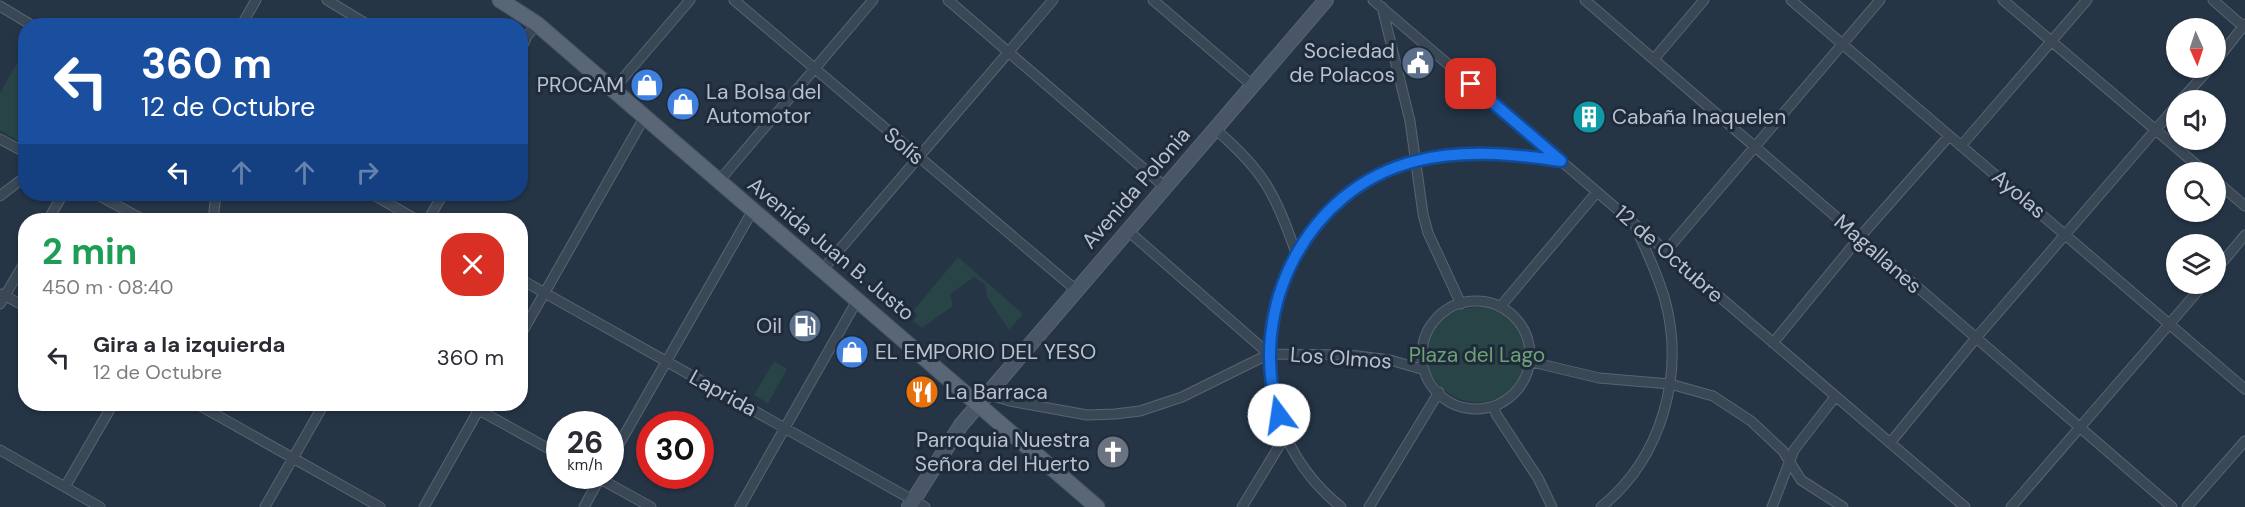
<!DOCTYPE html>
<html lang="es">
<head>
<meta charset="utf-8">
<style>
  :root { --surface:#fff; --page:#f7f7f7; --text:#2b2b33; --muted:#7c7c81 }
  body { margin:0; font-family:"DM Sans",sans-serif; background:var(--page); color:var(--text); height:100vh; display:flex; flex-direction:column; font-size:22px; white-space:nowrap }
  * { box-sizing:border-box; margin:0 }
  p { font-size:20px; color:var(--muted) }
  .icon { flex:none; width:33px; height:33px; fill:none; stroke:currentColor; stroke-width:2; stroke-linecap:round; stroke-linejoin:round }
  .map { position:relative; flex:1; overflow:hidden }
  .side { position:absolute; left:18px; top:213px; width:510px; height:198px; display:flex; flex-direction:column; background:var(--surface); border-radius:24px; box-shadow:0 2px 4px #0004 }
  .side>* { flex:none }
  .top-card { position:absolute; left:18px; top:18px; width:510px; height:183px; border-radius:24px; box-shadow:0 2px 4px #0004; background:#1a4fa0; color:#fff; overflow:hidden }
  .needle { width:39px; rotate:177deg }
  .tools { position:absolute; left:2166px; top:18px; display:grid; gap:12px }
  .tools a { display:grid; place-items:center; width:60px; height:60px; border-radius:50%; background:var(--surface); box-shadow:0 2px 4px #0004; font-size:30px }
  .speed { position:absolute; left:546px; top:411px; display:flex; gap:12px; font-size:30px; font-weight:700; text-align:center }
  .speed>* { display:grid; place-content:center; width:78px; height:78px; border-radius:50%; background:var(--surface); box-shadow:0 2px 4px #0004; line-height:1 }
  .speed small { font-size:15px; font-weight:400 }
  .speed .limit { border:9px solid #d22; background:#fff; color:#111 }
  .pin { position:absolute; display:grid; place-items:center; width:51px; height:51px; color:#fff; margin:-26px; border-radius:12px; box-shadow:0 3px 9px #0006 }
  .me { position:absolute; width:66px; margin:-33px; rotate:346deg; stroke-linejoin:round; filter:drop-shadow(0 0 4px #0008) }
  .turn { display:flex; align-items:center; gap:21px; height:126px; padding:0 24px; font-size:27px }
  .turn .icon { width:78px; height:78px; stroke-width:2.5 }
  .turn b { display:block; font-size:42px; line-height:51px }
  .lanes { display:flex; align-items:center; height:57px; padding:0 24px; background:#0003; justify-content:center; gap:30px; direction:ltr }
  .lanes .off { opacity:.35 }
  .round { display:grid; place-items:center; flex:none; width:63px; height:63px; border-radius:24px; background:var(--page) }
  .summary { display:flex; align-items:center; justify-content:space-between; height:102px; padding:0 24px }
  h1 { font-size:36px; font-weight:700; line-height:45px; color:#1e9e55 }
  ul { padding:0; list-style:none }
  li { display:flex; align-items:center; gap:18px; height:84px; padding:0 24px }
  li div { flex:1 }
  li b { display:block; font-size:22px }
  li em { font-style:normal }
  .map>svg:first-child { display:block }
  .green { fill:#284446 }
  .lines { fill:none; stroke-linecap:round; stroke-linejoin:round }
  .street-casing { stroke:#596472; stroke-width:11 }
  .secondary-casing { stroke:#596472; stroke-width:16 }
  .primary-casing { stroke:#475261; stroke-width:17 }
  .street { stroke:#3a4755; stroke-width:9 }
  .secondary { stroke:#485668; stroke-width:14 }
  .primary { stroke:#586675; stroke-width:15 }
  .route-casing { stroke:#114b97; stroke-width:15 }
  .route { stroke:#1a73e8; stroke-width:10 }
  .labels { text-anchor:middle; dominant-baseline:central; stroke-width:6; stroke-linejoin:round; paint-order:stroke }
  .poi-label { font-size:21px; fill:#b8c2ce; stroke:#1f2b3a; text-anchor:end }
  .street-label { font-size:21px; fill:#b8c2ce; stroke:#1f2b3a }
  .park-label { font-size:21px; fill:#6da177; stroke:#1f2b3a }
</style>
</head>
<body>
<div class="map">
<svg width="2245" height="507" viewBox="0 0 2245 507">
  <rect width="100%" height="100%" fill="#253546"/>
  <path class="green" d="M25 49V145L0 130V93Z
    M958 257 1023 314 1009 330 987 297 985 284 974 277 950 294 953 306 922 328 913 321 918 315 913 311Z
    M1487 307C1503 311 1518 323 1524 339 1546 394 1472 425 1437 383 1430 374 1426 364 1426 353 1426 318 1457 306 1487 307Z
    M774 361 787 369 768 403 754 395Z"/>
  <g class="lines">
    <defs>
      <path id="street" d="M327 0 370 26
        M734 0 1076 290
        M948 0 1165 187
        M1153 0 1252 85
        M1373 0 1965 507
        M1585 0 2172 507
        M1791 0 2245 389
        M2003 0 2205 172
        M2213 0 2245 28
        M0 6 33 26
        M1382 7 1410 121 1423 214 1428 233 1461 304
        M241 26 256 0
        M520 52 527 36 537 24
        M1654 59 1704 0
        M2216 61 2245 24
        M612 91 690 0
        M2181 100 2210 68
        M1215 129C1264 171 1275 193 1296 253
        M0 139 26 153
        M1961 146 2087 0
        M719 181 873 0
        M2216 181 2245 206
        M96 194 144 220
        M372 194 417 220
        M0 196 26 176
        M48 220 63 194
        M213 220 216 194
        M428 220 443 194
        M1127 230 1269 354
        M1666 251 1880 0
        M823 269 1053 0
        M2216 270 2245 235
        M520 279 925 507
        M2 294 26 307
        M1422 355a54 54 0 1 1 108 0a54 54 0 1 1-108 0Z
        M0 304 26 260
        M1500 307 1597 192
        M520 336 644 118
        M1773 343 1859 238 1949 136
        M1532 362 1599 378 1670 384 1713 396 1751 421 1783 451 1801 480 1843 507
        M987 394 1010 401 1087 415 1115 414 1140 411 1182 397 1269 354 1350 355 1390 360 1421 369
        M197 404 380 507
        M468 404 560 455
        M1494 407 1496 414 1538 478 1552 507
        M1890 443 1976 338 2176 106
        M0 450 100 507
        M610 460 753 210
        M595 476 651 507
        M65 487 113 404
        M265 507 324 404
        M424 507 482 404
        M584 507 601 476
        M740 507 858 299
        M1242 507 1286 435
        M1341 507C1225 414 1256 231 1388 171 1442 146 1503 152 1559 161
        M1369 507 1439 392
        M1601 507C1662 458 1685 374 1665 300 1658 275 1647 252 1636 228
        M1772 507 1794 450 1835 397
        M2011 507 2204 284
        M2187 507 2245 441"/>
      <path id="secondary" d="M909 507 961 425 1326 0"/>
      <path id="primary" d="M500 0 537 24 1097 507"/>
    </defs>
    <use href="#street" class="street-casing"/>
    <use href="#secondary" class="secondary-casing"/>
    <use href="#primary" class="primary-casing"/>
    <use href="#street" class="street"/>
    <use href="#secondary" class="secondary"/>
    <use href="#primary" class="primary"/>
  </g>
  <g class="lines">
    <defs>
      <path id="route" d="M1279 415C1246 311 1306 188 1416 161 1464 149 1513 154 1561 161L1471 84"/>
    </defs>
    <use href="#route" class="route-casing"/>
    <use href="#route" class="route"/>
  </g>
  <defs>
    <symbol id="civic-disc" viewBox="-11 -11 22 22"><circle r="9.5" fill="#5c6f8a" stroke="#1f2b3a"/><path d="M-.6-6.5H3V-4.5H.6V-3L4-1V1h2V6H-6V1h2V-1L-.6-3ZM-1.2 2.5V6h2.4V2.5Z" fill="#fff"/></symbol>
    <symbol id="shop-disc" viewBox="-11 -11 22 22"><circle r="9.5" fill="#3f7fe0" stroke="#1f2b3a"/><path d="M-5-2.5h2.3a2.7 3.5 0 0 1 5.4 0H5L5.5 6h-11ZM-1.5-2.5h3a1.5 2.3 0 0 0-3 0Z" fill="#fff"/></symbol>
    <symbol id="building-disc" viewBox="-11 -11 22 22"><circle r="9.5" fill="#0f9aa8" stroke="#1f2b3a"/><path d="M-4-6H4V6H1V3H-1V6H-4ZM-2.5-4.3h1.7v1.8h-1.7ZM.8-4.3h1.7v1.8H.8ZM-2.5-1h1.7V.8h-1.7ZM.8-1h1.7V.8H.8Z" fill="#fff"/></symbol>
    <symbol id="fuel-disc" viewBox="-11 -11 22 22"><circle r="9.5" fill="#5c6f8a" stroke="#1f2b3a"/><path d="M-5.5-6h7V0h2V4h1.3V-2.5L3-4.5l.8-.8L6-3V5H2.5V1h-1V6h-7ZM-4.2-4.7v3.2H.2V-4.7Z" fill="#fff"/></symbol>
    <symbol id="restaurant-disc" viewBox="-11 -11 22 22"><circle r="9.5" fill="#e8710a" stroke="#1f2b3a"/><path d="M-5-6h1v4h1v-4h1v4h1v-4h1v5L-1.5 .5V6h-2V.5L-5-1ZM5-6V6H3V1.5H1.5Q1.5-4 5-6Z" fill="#fff"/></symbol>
    <symbol id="church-disc" viewBox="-11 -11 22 22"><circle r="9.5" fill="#6b7280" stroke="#1f2b3a"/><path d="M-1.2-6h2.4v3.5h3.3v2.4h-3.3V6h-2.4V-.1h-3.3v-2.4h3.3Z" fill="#fff"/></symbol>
  </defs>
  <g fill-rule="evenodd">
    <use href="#civic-disc" x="1399" y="44" width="38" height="38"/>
    <use href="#shop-disc" x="628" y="66" width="38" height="38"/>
    <use href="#shop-disc" x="664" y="85" width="38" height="38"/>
    <use href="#building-disc" x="1570" y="98" width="38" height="38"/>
    <use href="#fuel-disc" x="786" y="307" width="38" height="38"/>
    <use href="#shop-disc" x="833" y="333" width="38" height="38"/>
    <use href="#restaurant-disc" x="903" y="373" width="38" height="38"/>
    <use href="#church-disc" x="1094" y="433" width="38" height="38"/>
  </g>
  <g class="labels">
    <g class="poi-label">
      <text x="1395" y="51">Sociedad<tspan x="1395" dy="24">de Polacos</tspan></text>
      <text x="624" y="85">PROCAM</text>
      <text x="706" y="92" text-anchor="start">La Bolsa del<tspan x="706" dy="24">Automotor</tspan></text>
      <text x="1612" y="117" text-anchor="start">Cabaña Inaquelen</text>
      <text x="782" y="326">Oil</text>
      <text x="875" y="352" text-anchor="start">EL EMPORIO DEL YESO</text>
      <text x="945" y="392" text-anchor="start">La Barraca</text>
      <text x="1090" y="440">Parroquia Nuestra<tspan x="1090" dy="24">Señora del Huerto</tspan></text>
    </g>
    <g class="street-label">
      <text transform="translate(904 146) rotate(40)">Solís</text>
      <text transform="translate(1136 188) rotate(-49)">Avenida Polonia</text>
      <text transform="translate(2019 194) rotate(40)">Ayolas</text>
      <text transform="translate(831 249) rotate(40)">Avenida Juan B. Justo</text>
      <text transform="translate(1669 254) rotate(41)">12 de Octubre</text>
      <text transform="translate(1878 254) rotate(41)">Magallanes</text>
      <text transform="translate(1341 358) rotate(4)">Los Olmos</text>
      <text transform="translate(723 393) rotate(29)">Laprida</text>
    </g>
    <g class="park-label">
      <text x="1477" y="355">Plaza del Lago</text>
    </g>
  </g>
</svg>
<div class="tools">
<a><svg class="needle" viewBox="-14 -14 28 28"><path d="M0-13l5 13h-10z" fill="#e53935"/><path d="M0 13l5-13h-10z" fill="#7c7c81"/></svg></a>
<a><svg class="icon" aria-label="sound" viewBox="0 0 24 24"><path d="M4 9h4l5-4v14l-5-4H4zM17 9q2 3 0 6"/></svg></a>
<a><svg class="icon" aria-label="search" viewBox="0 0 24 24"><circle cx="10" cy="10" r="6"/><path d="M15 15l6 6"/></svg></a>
<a><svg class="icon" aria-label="layers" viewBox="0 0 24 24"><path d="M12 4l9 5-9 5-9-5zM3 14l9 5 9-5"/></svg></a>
</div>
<div class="speed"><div>26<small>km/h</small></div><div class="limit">30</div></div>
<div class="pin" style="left:1471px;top:84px;background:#d93025"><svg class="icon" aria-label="arrive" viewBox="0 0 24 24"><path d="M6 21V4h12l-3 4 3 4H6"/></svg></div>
<svg class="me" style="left:1279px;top:415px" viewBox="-20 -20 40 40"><circle r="19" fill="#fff"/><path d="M0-13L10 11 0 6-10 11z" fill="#1a73e8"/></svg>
<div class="top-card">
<div class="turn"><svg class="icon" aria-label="left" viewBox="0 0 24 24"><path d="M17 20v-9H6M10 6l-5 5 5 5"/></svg><div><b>360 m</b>12 de Octubre</div></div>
<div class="lanes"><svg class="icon" aria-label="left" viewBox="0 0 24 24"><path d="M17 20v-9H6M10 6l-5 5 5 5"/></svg><svg class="icon off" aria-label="ahead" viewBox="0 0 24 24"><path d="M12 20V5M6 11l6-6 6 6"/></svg><svg class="icon off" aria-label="ahead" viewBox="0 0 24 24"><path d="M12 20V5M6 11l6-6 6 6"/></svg><svg class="icon off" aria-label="right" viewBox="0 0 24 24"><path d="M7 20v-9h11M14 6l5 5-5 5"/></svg></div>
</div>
<section class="side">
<div class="summary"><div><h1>2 min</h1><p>450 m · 08:40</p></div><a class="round" style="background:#d93025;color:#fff"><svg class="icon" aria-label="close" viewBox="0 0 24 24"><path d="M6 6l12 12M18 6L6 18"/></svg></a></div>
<ul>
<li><svg class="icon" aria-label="left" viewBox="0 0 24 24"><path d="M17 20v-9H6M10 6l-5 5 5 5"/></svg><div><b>Gira a la izquierda</b><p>12 de Octubre</p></div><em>360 m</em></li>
</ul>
</section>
</div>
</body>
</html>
